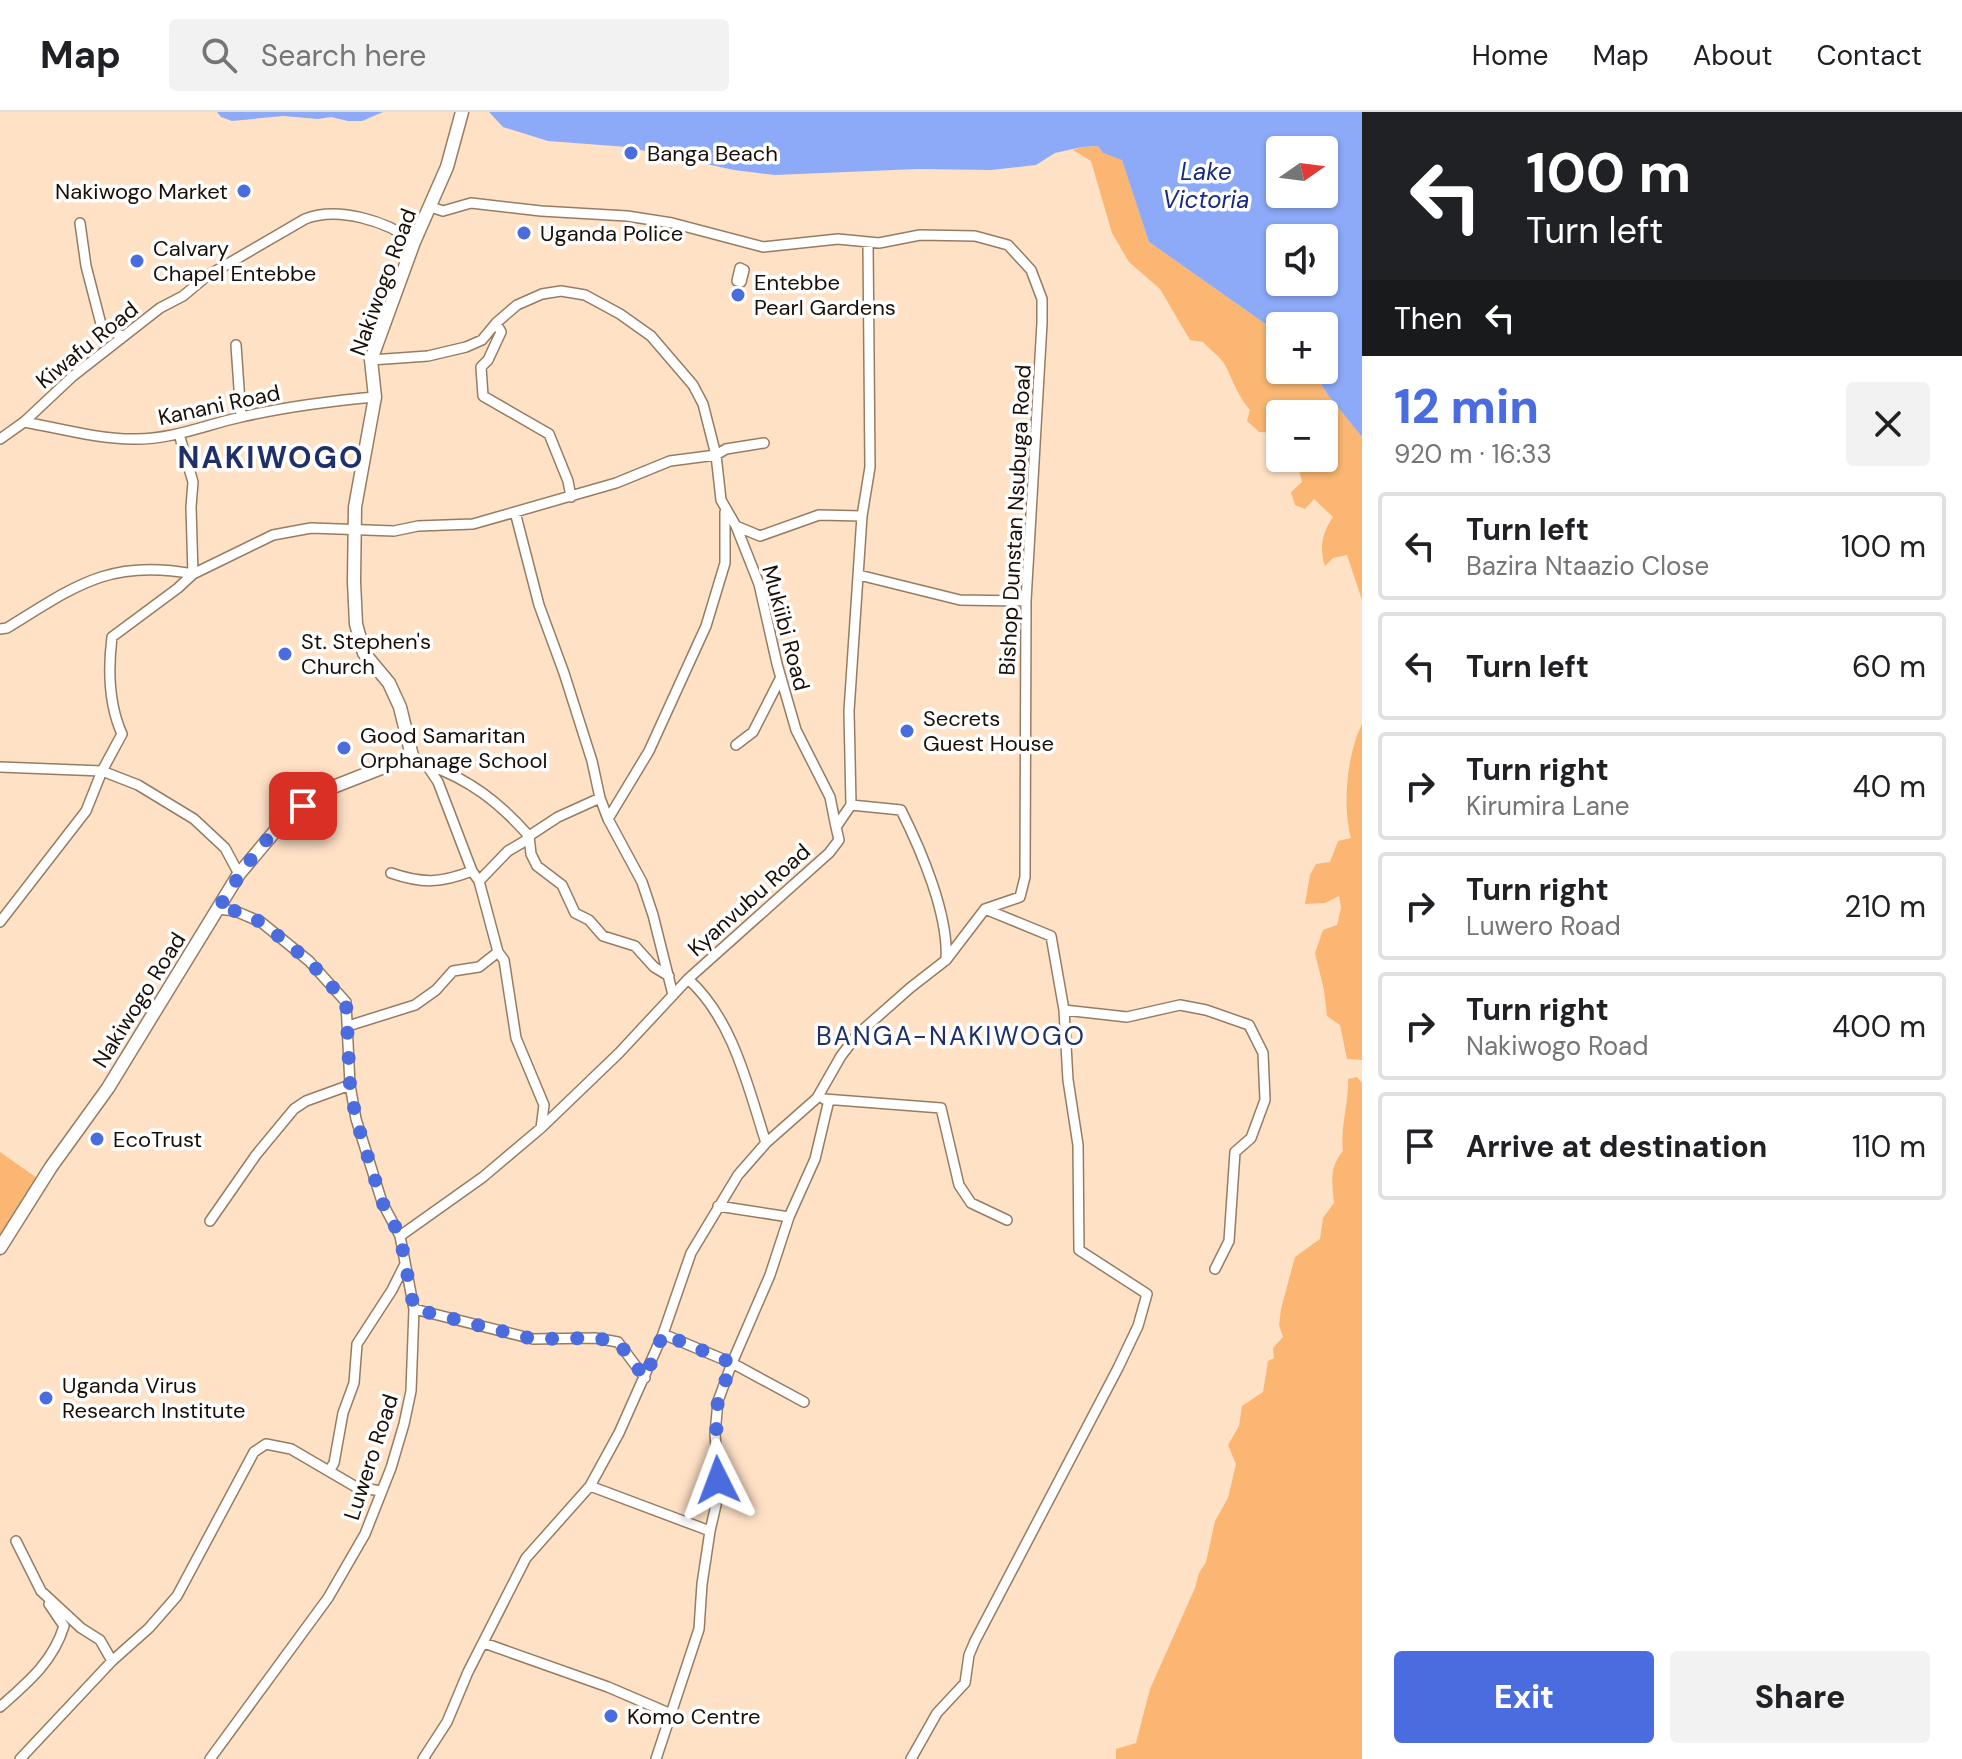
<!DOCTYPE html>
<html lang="en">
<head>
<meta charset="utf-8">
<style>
  :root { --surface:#fff; --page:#f2f2f2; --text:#202124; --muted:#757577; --line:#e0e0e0; --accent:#4a6cdf }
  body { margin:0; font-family:"DM Sans",sans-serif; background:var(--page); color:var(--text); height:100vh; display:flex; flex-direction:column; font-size:30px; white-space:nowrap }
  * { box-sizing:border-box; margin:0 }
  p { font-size:26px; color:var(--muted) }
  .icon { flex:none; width:44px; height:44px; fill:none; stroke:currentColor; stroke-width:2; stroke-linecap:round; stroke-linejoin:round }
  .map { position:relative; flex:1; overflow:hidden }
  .details { display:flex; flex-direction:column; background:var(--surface); width:600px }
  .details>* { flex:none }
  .top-card { background:#202124; color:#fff; overflow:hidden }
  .needle { width:52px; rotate:76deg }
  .tools { position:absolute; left:1266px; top:24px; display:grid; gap:16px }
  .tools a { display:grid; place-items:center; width:72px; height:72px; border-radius:8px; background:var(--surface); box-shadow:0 2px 6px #0004; font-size:40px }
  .pin { position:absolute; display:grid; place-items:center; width:68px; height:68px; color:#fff; margin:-34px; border-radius:16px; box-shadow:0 4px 12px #0006 }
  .me { position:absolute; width:88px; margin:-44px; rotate:357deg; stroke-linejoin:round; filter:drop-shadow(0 0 6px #0008) }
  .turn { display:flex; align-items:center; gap:28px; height:168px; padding:0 32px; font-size:36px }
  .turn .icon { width:104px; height:104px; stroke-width:2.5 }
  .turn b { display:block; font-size:56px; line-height:68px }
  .then { display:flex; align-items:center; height:76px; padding:0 32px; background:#0003; gap:16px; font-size:30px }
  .round { display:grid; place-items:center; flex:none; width:84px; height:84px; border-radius:8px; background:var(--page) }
  .head { display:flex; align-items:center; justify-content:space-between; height:136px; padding:0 32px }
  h1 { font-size:48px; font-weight:800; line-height:60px; color:var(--accent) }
  .primary-button { display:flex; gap:16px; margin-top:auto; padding:16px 32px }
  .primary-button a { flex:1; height:92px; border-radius:8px; background:var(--accent); color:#fff; font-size:32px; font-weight:800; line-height:92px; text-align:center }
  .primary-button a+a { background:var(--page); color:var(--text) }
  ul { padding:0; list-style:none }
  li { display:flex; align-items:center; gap:24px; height:108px; margin:0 16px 12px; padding:0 16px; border:4px solid var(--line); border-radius:8px }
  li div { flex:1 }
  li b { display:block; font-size:30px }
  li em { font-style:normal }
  header { display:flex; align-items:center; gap:48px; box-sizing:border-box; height:112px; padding:0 40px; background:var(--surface); border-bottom:2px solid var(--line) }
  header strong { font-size:38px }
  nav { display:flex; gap:44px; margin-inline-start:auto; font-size:28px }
  .search { width:560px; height:72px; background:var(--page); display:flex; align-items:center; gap:20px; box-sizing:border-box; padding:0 28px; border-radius:8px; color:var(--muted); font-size:30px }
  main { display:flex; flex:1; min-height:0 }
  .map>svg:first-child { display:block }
  .green { fill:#fab672 }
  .water { fill:#8daaf8; fill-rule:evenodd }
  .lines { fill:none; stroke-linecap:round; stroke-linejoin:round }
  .street-casing { stroke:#967c63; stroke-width:12 }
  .secondary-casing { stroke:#967c63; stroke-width:15 }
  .street { stroke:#fff; stroke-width:9 }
  .secondary { stroke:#fff; stroke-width:12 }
  .route { stroke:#4a6cdf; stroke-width:14; stroke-dasharray:0 25.2 }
  .poi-dot { fill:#4a6cdf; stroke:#fff; stroke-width:3 }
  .labels { text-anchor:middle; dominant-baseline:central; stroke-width:7; stroke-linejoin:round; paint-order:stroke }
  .poi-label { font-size:22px; fill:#190f06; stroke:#fff; text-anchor:start }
  .street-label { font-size:22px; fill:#190f06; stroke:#fff }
  .water-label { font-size:24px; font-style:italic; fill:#182981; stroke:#fff }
  .quarter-label { font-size:26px; letter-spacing:2px; fill:#1f3068; stroke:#fff }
  .district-label { font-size:30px; font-weight:bold; letter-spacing:2px; fill:#1f3068; stroke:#fff }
</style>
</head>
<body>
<header>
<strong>Map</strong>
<div class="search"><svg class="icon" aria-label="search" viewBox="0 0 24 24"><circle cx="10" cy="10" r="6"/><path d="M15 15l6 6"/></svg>Search here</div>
<nav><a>Home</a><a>Map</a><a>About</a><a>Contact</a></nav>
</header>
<main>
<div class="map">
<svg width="1362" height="1647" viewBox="0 0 1362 1647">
  <rect width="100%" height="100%" fill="#ffe1c6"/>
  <path class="green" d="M1098 34 1103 41 1122 47 1149 130 1280 222V258H1312L1328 283 1362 325V488L1347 443 1333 446 1325 454C1319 436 1322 421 1333 405L1314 387 1305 397 1295 393 1291 380 1302 370 1296 346H1324V302H1280V328L1275 321 1259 320 1247 309 1250 298C1238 285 1233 268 1225 253 1221 245 1210 238 1203 230L1190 228 1160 177 1129 150 1112 121 1091 49 1073 38 1082 35Z
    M1362 612V948L1347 947 1340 913 1327 904 1324 878 1315 841 1323 818 1337 813 1341 796 1339 784 1325 791 1305 792 1310 763 1316 752 1330 750 1338 729 1351 726C1342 694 1347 642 1362 612Z
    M1357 965 1362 971V1647H1116V1637L1136 1631 1150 1577 1195 1476 1199 1461 1206 1450 1215 1409 1228 1386 1236 1352 1228 1333 1239 1314 1242 1294 1263 1280 1268 1249 1274 1246 1273 1236 1283 1225 1279 1213 1281 1197 1295 1145 1320 1127 1323 1106 1334 1091C1332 1070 1329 1056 1343 1039 1340 1015 1349 991 1348 967Z
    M0 1040 37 1066 0 1129Z"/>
  <path class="water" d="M217 0H383L362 9H348L331 5 318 7 283 4 232 9 221 5Z
    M489 0H1362V325L1328 283 1312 258H1324V214H1280V222L1149 130 1122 48 1103 41 1098 34 1082 35 1055 41 1036 53 991 58 918 57 775 63 734 58 627 35 548 29 503 15ZM1280 38H1324V82H1280ZM1280 126H1324V170H1280Z"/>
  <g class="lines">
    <defs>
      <path id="street" d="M80 111 86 154 102 216 123 224
        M740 156 744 158 741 170 737 169Z
        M496 211 501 220 488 248 481 255 483 284 549 322 568 369 571 385
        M236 233 241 305
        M371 248 428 244 466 235 482 228 496 211 517 193 542 182 561 179 585 183 620 202 651 224 693 273 703 292 716 343 721 388 736 414 759 472 777 552 796 618 830 685 836 715
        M24 310C59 316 97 327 133 327 171 328 205 313 241 305 285 295 330 289 375 285
        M0 327 24 310 73 264 160 196 183 184 207 164 305 107C338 94 387 109 414 130
        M515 400 539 493 564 561 592 649 600 686 608 707 642 770 653 803 673 883
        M736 414 760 424 819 403 862 404
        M859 463 960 488 1026 489
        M0 517 7 516C74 475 109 446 193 462L191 395 193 370 179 322
        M736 633 753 620 781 565
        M412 644 426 652 438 670 472 759 479 769 498 840 504 848 516 926 544 993 541 1016
        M426 652C469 667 499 690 529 724L525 729 508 739 479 769
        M0 655 102 659 138 673 194 707 225 736 239 762
        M600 686 558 705 529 724 531 742 537 754 562 773 575 801 589 808 603 824 635 834 654 855 669 864
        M851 693 901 698C921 738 949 803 946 848
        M608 707 649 639 706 514 725 451V400
        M391 761C423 772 441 771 472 759
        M0 810 86 699 102 659 122 622C109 593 108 557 112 525L178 476 193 462 273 423 311 416 394 419 418 414 473 412 616 371 670 349 716 343 726 337 764 331
        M688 867C733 907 748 975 766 1031
        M1064 898 1127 905 1180 893 1206 898 1249 913 1263 941 1265 988 1251 1026 1235 1040 1229 1129 1215 1157
        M348 914 415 893 436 878 453 859 479 855 498 840
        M824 987 941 996 959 1073 971 1091 1007 1108
        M718 1094 789 1105
        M210 1109 256 1043 294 997 306 989 350 973
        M400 1124 483 1065 541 1016 619 941 688 867 829 741 839 728 836 715 851 693 849 599 862 404 870 355 868 131
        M414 1197 533 1227 595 1226 618 1230 645 1266
        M663 1222 732 1251 804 1290
        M329 1359 334 1351 343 1301 354 1271 357 1232 392 1178 405 1152
        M590 1374 710 1419
        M16 1429 41 1479 81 1516 100 1528 112 1549
        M484 1531 608 1575 671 1602
        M0 1595C27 1571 53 1550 64 1514L49 1492
        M20 1647 112 1549 149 1516 177 1484 254 1340 266 1332 291 1337 356 1375 381 1379
        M210 1647 328 1486 365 1422 391 1356 404 1312 411 1279 414 1197 400 1124 382 1090 356 1007 350 973 346 890 309 849 261 810 235 799 218 797
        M423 1647 447 1610 468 1560 526 1446 590 1374 619 1321 663 1222 691 1141 738 1063 766 1031 817 986 841 944 858 922 910 876 946 848 985 797 1020 785 1025 765 1026 489 1042 211V187L1031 158 1008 133 975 124 920 123 879 131 838 127 763 135 672 111 627 104 541 99 471 91 443 99 431 95
        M656 1647 699 1517 702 1472 710 1419 716 1393 718 1359 715 1322 718 1289 732 1251 770 1163 789 1105 815 1047 829 988
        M911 1647 937 1601 965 1571 969 1543 975 1529 1118 1256 1138 1214 1147 1182 1079 1138 1078 1033 1068 968 1064 898 1051 824 985 797"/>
      <path id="secondary" d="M0 1136 51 1055 108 976 239 762 286 706 328 677 412 644 400 595 389 571 364 541 356 512 354 470 355 395 375 285 371 248 414 130 447 55 462 0"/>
    </defs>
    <use href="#street" class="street-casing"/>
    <use href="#secondary" class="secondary-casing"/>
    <use href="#street" class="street"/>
    <use href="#secondary" class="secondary"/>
  </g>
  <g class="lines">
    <path class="route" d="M303 694C267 720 241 760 218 797L235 799 261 810 309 849 346 890 350 973 356 1007 382 1090 400 1124 414 1197 533 1227 595 1226 618 1230 645 1266 663 1222 732 1251 718 1289 716 1305 718 1368"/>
  </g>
  <g class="poi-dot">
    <circle cx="631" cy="41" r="8"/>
    <circle cx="244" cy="79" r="8"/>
    <circle cx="524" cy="121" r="8"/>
    <circle cx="137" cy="149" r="8"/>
    <circle cx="738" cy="183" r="8"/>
    <circle cx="285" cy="542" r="8"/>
    <circle cx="907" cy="619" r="8"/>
    <circle cx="344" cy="636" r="8"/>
    <circle cx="97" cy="1027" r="8"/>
    <circle cx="46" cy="1286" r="8"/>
    <circle cx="611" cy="1604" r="8"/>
  </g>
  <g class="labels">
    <g class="poi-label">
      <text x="647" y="41">Banga Beach</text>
      <text x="228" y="79" text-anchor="end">Nakiwogo Market</text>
      <text x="540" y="121">Uganda Police</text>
      <text x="153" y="136">Calvary<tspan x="153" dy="25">Chapel Entebbe</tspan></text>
      <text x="754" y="170">Entebbe<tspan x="754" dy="25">Pearl Gardens</tspan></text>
      <text x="301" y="529">St. Stephen's<tspan x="301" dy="25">Church</tspan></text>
      <text x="923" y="606">Secrets<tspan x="923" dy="25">Guest House</tspan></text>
      <text x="360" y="623">Good Samaritan<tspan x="360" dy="25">Orphanage School</tspan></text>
      <text x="113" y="1027">EcoTrust</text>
      <text x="62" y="1273">Uganda Virus<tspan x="62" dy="25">Research Institute</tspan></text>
      <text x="627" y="1604">Komo Centre</text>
    </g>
    <g class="street-label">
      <text transform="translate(383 170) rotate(-70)">Nakiwogo Road</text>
      <text transform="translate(87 233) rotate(-39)">Kiwafu Road</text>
      <text transform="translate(219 293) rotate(-12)">Kanani Road</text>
      <text transform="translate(1015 408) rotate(-87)">Bishop Dunstan Nsubuga Road</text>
      <text transform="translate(786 516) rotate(75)">Mukiibi Road</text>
      <text transform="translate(749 788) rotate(-42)">Kyanvubu Road</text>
      <text transform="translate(139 888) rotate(-58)">Nakiwogo Road</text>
      <text transform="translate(371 1345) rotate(-72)">Luwero Road</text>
    </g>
    <g class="water-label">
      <text x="1206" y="59">Lake<tspan x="1206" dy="28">Victoria</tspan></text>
    </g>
    <g class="quarter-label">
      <text x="951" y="924">BANGA-NAKIWOGO</text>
    </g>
    <g class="district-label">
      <text x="271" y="345">NAKIWOGO</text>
    </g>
  </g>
</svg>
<div class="tools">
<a><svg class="needle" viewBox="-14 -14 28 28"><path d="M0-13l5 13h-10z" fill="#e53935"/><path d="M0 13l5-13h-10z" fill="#757577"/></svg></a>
<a><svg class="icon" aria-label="sound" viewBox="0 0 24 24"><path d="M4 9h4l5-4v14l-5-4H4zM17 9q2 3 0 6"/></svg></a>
<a>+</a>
<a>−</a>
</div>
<div class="pin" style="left:303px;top:694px;background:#d93025"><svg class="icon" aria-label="arrive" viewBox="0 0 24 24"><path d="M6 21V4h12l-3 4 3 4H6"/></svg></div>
<svg class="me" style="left:718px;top:1368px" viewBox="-20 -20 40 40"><path d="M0-17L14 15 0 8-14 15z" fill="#4a6cdf" stroke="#fff" stroke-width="4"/></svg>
</div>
<section class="details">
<div class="top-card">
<div class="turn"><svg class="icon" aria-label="left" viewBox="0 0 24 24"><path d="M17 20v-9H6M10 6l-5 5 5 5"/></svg><div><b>100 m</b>Turn left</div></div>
<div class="then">Then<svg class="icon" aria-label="left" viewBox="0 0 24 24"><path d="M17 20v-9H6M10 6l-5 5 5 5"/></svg></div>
</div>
<div class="head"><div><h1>12 min</h1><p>920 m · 16:33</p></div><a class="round"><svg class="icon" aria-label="close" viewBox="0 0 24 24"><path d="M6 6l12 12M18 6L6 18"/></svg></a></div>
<ul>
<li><svg class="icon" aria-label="left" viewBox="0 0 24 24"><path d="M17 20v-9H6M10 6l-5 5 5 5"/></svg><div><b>Turn left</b><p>Bazira Ntaazio Close</p></div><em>100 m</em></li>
<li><svg class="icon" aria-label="left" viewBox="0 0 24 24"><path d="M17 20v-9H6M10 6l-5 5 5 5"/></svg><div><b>Turn left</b></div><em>60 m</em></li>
<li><svg class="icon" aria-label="right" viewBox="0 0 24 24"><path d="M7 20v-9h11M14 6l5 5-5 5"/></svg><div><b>Turn right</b><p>Kirumira Lane</p></div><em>40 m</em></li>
<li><svg class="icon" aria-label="right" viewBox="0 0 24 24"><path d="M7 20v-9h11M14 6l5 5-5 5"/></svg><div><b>Turn right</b><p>Luwero Road</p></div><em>210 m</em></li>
<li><svg class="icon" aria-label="right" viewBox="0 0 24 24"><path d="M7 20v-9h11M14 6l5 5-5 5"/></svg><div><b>Turn right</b><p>Nakiwogo Road</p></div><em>400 m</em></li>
<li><svg class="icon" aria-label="arrive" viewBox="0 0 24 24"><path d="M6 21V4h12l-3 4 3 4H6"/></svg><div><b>Arrive at destination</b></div><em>110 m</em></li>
</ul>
<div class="primary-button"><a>Exit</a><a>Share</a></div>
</section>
</main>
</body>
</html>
